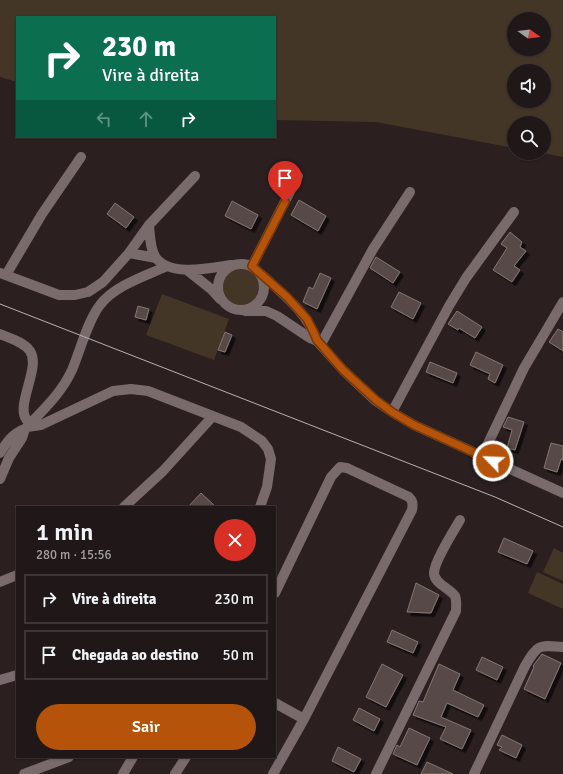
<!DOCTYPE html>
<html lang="pt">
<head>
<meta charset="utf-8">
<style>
  :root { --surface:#201718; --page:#2d2425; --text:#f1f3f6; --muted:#a29fa2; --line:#3d3637; --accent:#b45309 }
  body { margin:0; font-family:Signika,sans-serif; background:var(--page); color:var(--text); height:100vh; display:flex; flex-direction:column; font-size:15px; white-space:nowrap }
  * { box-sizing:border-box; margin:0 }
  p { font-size:13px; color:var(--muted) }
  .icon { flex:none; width:22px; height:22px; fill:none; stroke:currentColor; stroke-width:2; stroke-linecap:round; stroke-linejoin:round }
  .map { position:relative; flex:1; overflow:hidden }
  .drawer { position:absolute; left:16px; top:506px; width:260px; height:252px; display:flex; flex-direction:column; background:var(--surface); border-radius:0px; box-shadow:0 1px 3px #0004,0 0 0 1px var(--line) }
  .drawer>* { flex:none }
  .guide { position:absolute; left:16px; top:16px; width:260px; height:122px; border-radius:0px; box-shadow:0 1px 3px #0004,0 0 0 1px var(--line); background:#0b6e4f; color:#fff; overflow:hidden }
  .needle { width:26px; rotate:104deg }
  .tools { position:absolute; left:507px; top:12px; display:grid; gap:8px }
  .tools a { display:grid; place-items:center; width:44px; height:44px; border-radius:50%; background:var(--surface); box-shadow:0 1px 3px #0004,0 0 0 1px var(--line); font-size:20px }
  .pin { position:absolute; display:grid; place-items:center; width:34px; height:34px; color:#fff; margin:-41px -17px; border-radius:50% 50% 50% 0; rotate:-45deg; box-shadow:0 0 4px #0007 }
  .pin .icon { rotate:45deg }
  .me { position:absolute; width:44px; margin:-22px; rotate:294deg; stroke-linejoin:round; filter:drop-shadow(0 0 3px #0008) }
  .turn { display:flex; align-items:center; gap:14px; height:84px; padding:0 20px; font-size:18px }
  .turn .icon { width:52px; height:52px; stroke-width:2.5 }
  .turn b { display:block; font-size:28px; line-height:34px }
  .lanes { display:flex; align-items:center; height:38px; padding:0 20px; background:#0003; justify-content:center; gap:20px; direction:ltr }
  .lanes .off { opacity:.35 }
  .round { display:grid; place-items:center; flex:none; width:42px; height:42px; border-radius:21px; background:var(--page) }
  .summary { display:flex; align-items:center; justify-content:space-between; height:68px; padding:0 20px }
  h1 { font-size:24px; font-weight:600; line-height:30px }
  .cta { display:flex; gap:8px; margin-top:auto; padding:8px 20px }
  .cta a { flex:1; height:46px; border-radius:24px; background:var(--accent); color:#fff; font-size:16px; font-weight:600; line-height:46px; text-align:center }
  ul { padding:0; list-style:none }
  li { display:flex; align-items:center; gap:12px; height:50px; margin:0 8px 6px; padding:0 12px; border:2px solid var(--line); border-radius:0px }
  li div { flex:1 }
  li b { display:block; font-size:15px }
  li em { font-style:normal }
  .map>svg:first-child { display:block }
  .green { fill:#443626; fill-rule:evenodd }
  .building { fill:#574a46; stroke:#847671; filter:url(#shadow) }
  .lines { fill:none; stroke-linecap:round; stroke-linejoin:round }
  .minor { stroke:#796a6c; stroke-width:10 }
  .tram { stroke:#bab1b2; stroke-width:1 }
  .route-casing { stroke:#753606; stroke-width:10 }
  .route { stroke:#b45309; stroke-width:7 }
</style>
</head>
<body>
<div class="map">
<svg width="563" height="774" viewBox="0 0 563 774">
  <defs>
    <filter id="shadow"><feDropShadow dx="3.5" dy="3.5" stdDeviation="0" flood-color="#0009"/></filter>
  </defs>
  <rect width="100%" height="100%" fill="#2b1f20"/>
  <path class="green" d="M0 0H563V157L543 153H544V123H514V148L376 122 275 120V17H17V82L0 77ZM514 19H544V49H514ZM514 71H544V101H514Z
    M222 287a19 19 0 1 1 38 0a19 19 0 1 1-38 0Z
    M162 294 229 319 214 360 146 335Z
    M554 548 563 553V581L543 572Z
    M537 572 563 584V609L528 593Z"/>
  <path class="building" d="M299 200 326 216 318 231 291 215Z
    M232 201 258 215 251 229 225 216Z
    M115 203 134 217 126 228 107 214Z
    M510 232 522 242 520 247 526 251 514 266 520 270 512 282 493 270 507 248 501 244Z
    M376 257 400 272 393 283 370 268Z
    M320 273 331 278 317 309 303 302 309 287 313 289Z
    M399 292 421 303 413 319 391 307Z
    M138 306 149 309 146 320 135 317Z
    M457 311 482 327 475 338 459 328 458 330 448 324Z
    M558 329 563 332V351L549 342Z
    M225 332 232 335 225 352 218 350Z
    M476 352 503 365 495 383 488 379 490 374 470 365Z
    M430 362 457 373 453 383 426 372Z
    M508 417 524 422 515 450 507 448 512 430 503 427Z
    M551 443 563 446V460L561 459 557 472 544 468Z
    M201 493 216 507H188Z
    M504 538 533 551 527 564 498 552Z
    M416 583 439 595 431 613 407 612Z
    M392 630 418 642 413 653 387 642Z
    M542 654 561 663 545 699 524 689 534 667 533 666Z
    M482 657 503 667 497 680 476 670Z
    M382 664 403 675 386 707 366 697Z
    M439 664 460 674 453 690 484 705 478 717 447 703 441 717 471 730 462 749 440 739 446 727 413 715 419 701 423 702Z
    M359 708 380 719 374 731 353 720Z
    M409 728 430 738 417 765 393 754 397 745 400 747Z
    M502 735 522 745 516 758 499 750 502 747 497 745Z
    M338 747 361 759 354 772 332 761Z
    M427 762 453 774H421Z"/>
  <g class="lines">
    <path class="minor" d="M149 225C150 235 150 250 156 258 171 277 210 268 231 265
      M129 253 156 258
      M218 287a23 23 0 1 1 46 0a23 23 0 1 1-46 0Z
      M252 266 298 176
      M187 270 211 289 220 299
      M0 273 59 295H75L88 292 103 282 129 253 149 225 195 176
      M261 274C282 293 308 313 317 341
      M6 275 42 214 81 157
      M245 311H266L277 316 310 338 317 341 343 370 376 401 392 412 414 425 563 493
      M0 334C9 338 24 342 30 351 41 367 16 404 26 419 27 421 29 422 31 423
      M321 344 373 249 410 192
      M392 412 449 306 466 278 514 212
      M27 427 41 425 113 391 131 389 148 391 241 427 262 441 268 449 271 459 267 487 260 507
      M0 453C6 443 13 433 25 429 43 410 61 394 72 370 80 351 88 320 100 305 114 286 145 276 165 267
      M482 456 524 368 563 302
      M0 479 9 458 22 438 25 429
      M124 507 163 471 213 416
      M0 582 17 575
      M0 680 17 675
      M275 703 304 719
      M24 774 69 757
      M123 774 133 757
      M175 774 186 757
      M273 774 304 719 412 510C413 504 413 501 409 497L347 468 340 467 331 477 275 593
      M376 774 456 611C456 606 457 600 455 596 450 588 434 584 434 573 434 562 453 532 460 520
      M474 774 525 666C538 644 538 645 563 647"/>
    <path class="tram" d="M0 304 495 497 563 527"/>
  </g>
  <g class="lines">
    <defs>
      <path id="route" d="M285 202 252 266 287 297 307 319 314 333 317 340 343 370 376 400 392 412 414 425 493 461"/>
    </defs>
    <use href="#route" class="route-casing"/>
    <use href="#route" class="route"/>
  </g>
</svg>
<div class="tools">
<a><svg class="needle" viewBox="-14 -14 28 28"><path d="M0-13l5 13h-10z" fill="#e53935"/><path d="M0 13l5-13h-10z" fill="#a29fa2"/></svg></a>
<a><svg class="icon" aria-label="sound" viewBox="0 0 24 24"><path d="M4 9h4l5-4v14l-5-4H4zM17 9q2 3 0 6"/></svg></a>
<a><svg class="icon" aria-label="search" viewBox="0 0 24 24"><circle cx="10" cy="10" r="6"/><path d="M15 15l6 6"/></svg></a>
</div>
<div class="pin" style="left:285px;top:202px;background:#d93025"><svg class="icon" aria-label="arrive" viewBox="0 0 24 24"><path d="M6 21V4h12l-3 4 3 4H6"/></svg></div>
<svg class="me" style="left:493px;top:461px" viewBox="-20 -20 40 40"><circle r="17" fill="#b45309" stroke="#fff" stroke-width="3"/><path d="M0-11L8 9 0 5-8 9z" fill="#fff"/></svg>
<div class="guide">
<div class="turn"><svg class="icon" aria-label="right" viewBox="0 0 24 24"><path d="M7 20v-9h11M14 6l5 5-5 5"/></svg><div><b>230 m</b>Vire à direita</div></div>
<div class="lanes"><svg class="icon off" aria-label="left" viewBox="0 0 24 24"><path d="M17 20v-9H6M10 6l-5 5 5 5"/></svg><svg class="icon off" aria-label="ahead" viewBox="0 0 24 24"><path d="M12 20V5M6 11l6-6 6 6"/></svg><svg class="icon" aria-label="right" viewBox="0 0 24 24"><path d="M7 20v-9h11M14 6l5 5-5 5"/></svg></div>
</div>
<section class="drawer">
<div class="summary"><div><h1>1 min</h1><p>280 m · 15:56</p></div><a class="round" style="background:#d93025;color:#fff"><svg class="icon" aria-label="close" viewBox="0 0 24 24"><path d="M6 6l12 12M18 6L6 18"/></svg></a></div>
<ul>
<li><svg class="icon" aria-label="right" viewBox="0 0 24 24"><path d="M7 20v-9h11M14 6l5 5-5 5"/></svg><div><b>Vire à direita</b></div><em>230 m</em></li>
<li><svg class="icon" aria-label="arrive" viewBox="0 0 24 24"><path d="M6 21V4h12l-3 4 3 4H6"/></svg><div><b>Chegada ao destino</b></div><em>50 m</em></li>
</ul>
<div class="cta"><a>Sair</a></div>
</section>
</div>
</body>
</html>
